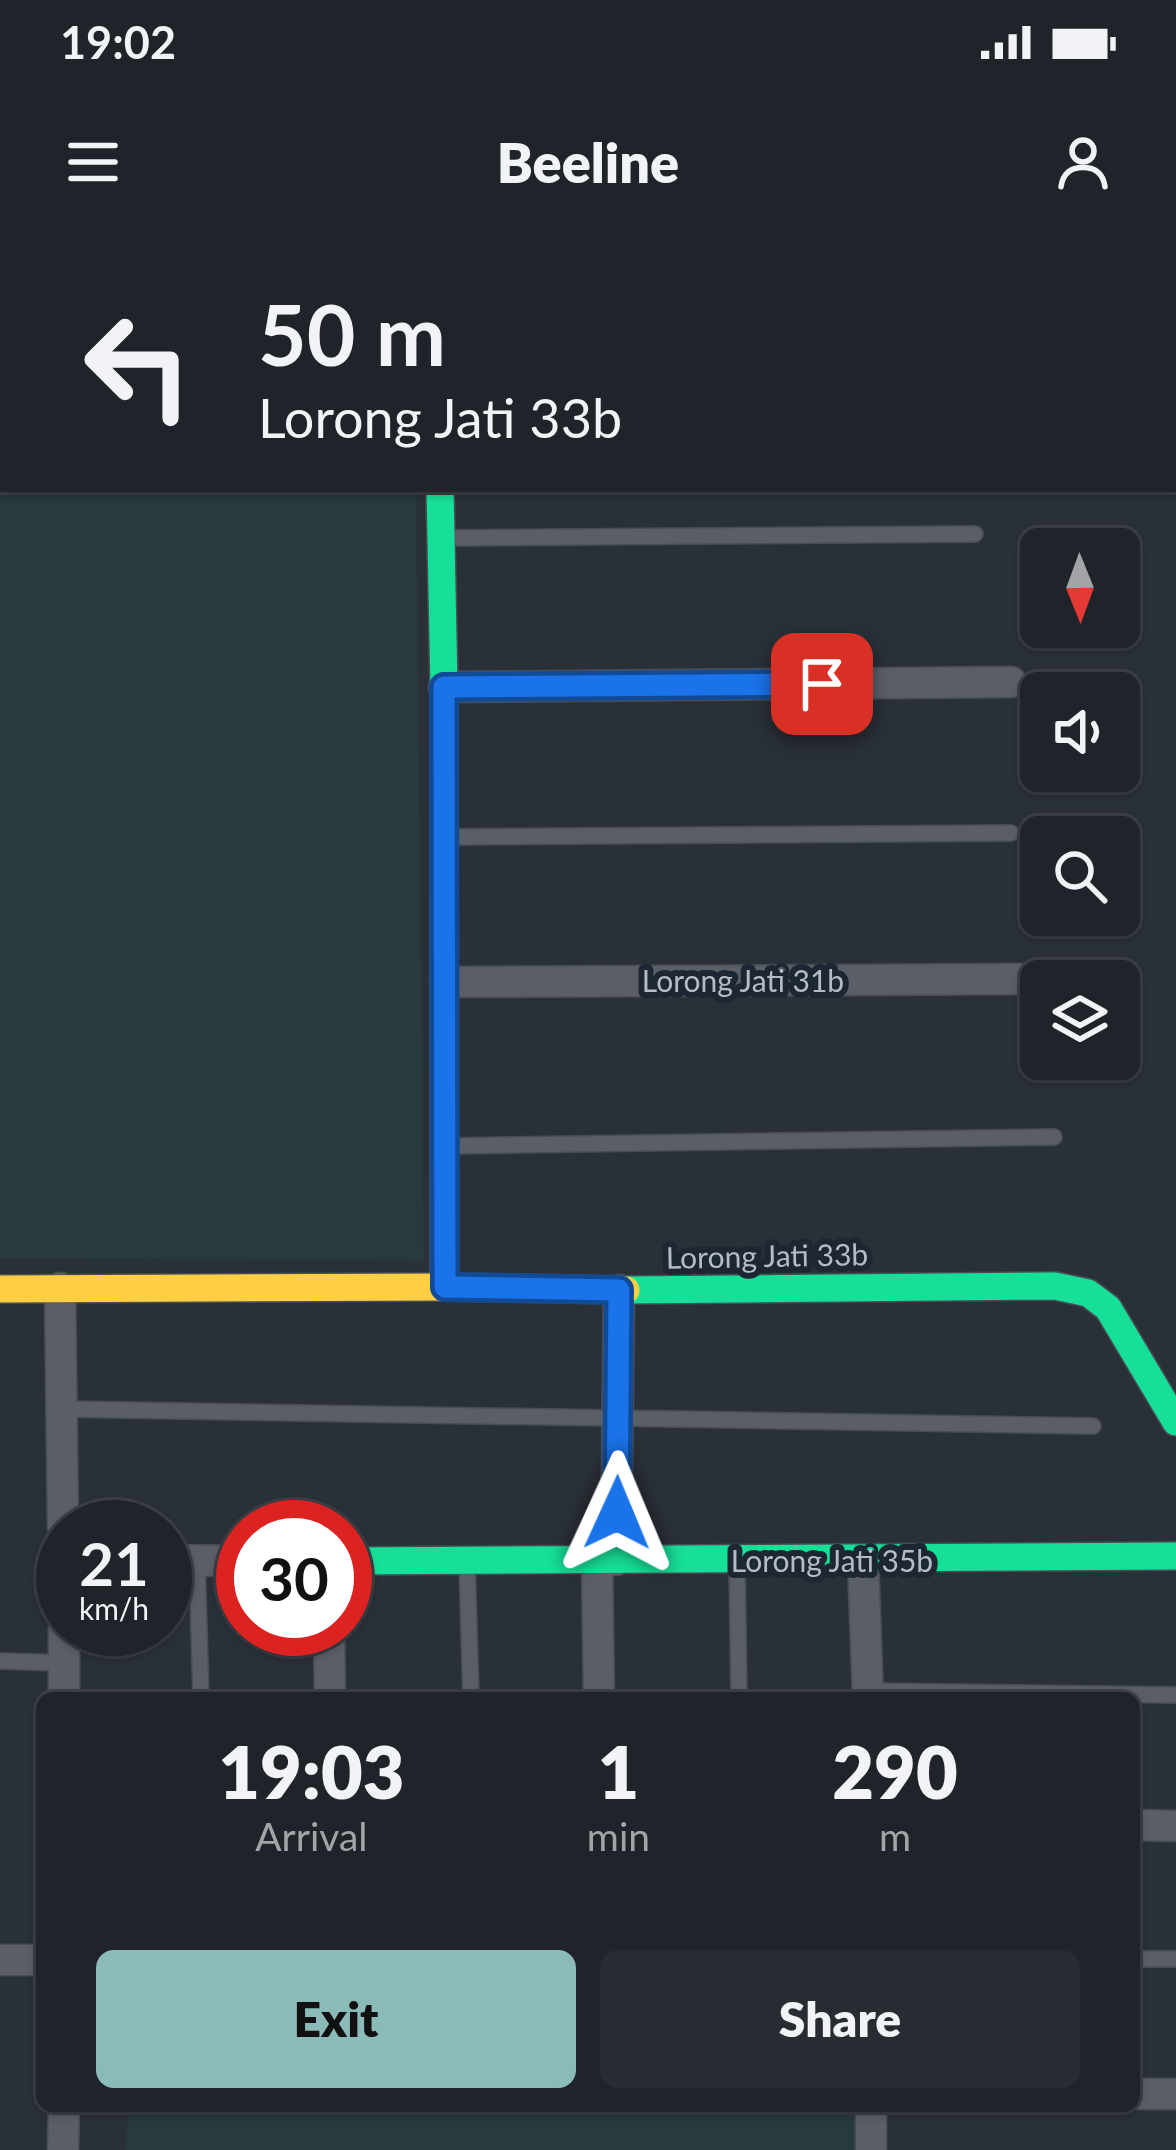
<!DOCTYPE html>
<html lang="en">
<head>
<meta charset="utf-8">
<style>
  :root { --surface:#20242a; --page:#282c32; --text:#f1f3f6; --muted:#a2a4a8; --line:#3d4147; --accent:#8bbbb9 }
  body { margin:0; font-family:Lato,sans-serif; background:var(--page); color:var(--text); height:100vh; display:flex; flex-direction:column; font-size:45px; white-space:nowrap }
  * { box-sizing:border-box; margin:0 }
  p { font-size:39px; color:var(--muted) }
  .icon { flex:none; width:66px; height:66px; fill:none; stroke:currentColor; stroke-width:2; stroke-linecap:round; stroke-linejoin:round }
  .map { position:relative; flex:1; overflow:hidden }
  .details { position:absolute; left:36px; top:1452px; width:1104px; height:420px; display:flex; flex-direction:column; background:var(--surface); border-radius:18px; box-shadow:0 3px 9px #0004,0 0 0 3px var(--line) }
  .details>* { flex:none }
  .hud { position:absolute; left:0px; top:0px; width:1176px; height:252px; box-shadow:0 3px 9px #0004,0 0 0 3px var(--line); background:#20242a; color:var(--text); overflow:hidden }
  .needle { width:78px; rotate:179deg }
  .tools { position:absolute; left:1020px; top:288px; display:grid; gap:24px }
  .tools a { display:grid; place-items:center; width:120px; height:120px; border-radius:18px; background:var(--surface); box-shadow:0 3px 9px #0004,0 0 0 3px var(--line); font-size:60px }
  .speed { position:absolute; left:36px; top:1260px; display:flex; gap:24px; font-size:60px; font-weight:700; text-align:center }
  .speed>* { display:grid; place-content:center; width:156px; height:156px; border-radius:50%; background:var(--surface); box-shadow:0 3px 9px #0004,0 0 0 3px var(--line); line-height:1 }
  .speed small { font-size:30px; font-weight:400 }
  .speed .limit { border:18px solid #d22; background:#fff; color:#111 }
  .pin { position:absolute; display:grid; place-items:center; width:102px; height:102px; color:#fff; margin:-51px; border-radius:24px; box-shadow:0 6px 18px #0006 }
  .me { position:absolute; width:132px; margin:-66px; rotate:1deg; stroke-linejoin:round; filter:drop-shadow(0 0 9px #0008) }
  .turn { display:flex; align-items:center; gap:42px; height:252px; padding:0 60px; font-size:54px }
  .turn .icon { width:156px; height:156px; stroke-width:2.5 }
  .turn b { display:block; font-size:84px; line-height:102px }
  .eta { display:flex; justify-content:space-evenly; align-items:center; height:204px; text-align:center }
  .eta b { font-size:72px; font-weight:800; line-height:84px }
  .action { display:flex; gap:24px; margin-top:auto; padding:24px 60px }
  .action a { flex:1; height:138px; border-radius:18px; background:var(--accent); color:#111; font-size:48px; font-weight:800; line-height:138px; text-align:center }
  .action a+a { background:var(--page); color:var(--text) }
  .status { display:flex; justify-content:space-between; align-items:center; height:84px; padding:0 60px; background:var(--surface); direction:ltr }
  .status svg { height:33px; fill:currentColor }
  header { display:flex; justify-content:space-between; align-items:center; height:156px; padding:0 60px; background:var(--surface); font-size:54px; font-weight:800 }
  .map>svg:first-child { display:block }
  .green { fill:#273a3e }
  .lines { fill:none; stroke-linecap:round; stroke-linejoin:round }
  .lane-casing { stroke:#484c55; stroke-width:18 }
  .street-casing { stroke:#484c55; stroke-width:33 }
  .fast-casing { stroke:#484c55; stroke-width:30 }
  .slow-casing { stroke:#484c55; stroke-width:30 }
  .lane { stroke:#5a5e66; stroke-width:15 }
  .street { stroke:#5a5e66; stroke-width:30 }
  .fast { stroke:#16e098; stroke-width:27 }
  .slow { stroke:#ffcf43; stroke-width:27 }
  .route-casing { stroke:#114b97; stroke-width:30 }
  .route { stroke:#1a73e8; stroke-width:21 }
  .labels { text-anchor:middle; dominant-baseline:central; stroke-width:12; stroke-linejoin:round; paint-order:stroke }
  .street-label { font-size:30px; fill:#b4bcc9; stroke:#1d2633 }
</style>
</head>
<body>
<div class="status"><b>19:02</b><svg viewBox="0 0 49 12"><path d="M0 12V9h3v3zM5 12V6h3v6zM10 12V3h3v9zM15 12V0h3v12zM26 1h20v11H26zM47 4h2v5h-2z"/></svg></div>
<header><svg class="icon" aria-label="menu" viewBox="0 0 24 24"><path d="M4 6h16M4 12h16M4 18h16"/></svg>Beeline<svg class="icon" aria-label="person" viewBox="0 0 24 24"><circle cx="12" cy="8" r="4"/><path d="M4 21q1-7 8-7t8 7"/></svg></header>
<div class="map">
<svg width="1176" height="1910" viewBox="0 0 1176 1910">
  <rect width="100%" height="100%" fill="#2a3038"/>
  <path class="green" d="M0 171H3V249H416L424 1021 0 1018Z
    M128 1866H856L857 1910H126Z"/>
  <g class="lines">
    <defs>
      <path id="lane" d="M315 3V0
        M445 298 975 294
        M447 597 1011 593
        M448 906 1054 897
        M62 1169 1093 1186
        M197 1321 201 1458
        M467 1323 471 1458
        M737 1324 739 1458
        M0 1421 64 1423
        M868 1451 1176 1455
        M1134 1719H1176"/>
      <path id="street" d="M836 3V0
        M0 85H3
        M0 156H3
        M444 447 1011 442
        M445 742 1040 739
        M60 1048 63 1287
        M165 1320 243 1321
        M616 1320 619 1050
        M863 1320 868 1458
        M597 1321 599 1458
        M64 1389V1458
        M329 1389 330 1458
        M1134 1585 1176 1586
        M0 1720H42
        M1134 1854H1176
        M63 1910 64 1866
        M871 1910V1866"/>
      <path id="fast" d="M440 249 444 447V1047
        M626 1050 1055 1046 1088 1053 1108 1068 1176 1182
        M345 1321 1176 1316"/>
      <path id="slow" d="M0 1049 444 1047 626 1050"/>
    </defs>
    <use href="#lane" class="lane-casing"/>
    <use href="#street" class="street-casing"/>
    <use href="#fast" class="fast-casing"/>
    <use href="#slow" class="slow-casing"/>
    <use href="#lane" class="lane"/>
    <use href="#street" class="street"/>
    <use href="#fast" class="fast"/>
    <use href="#slow" class="slow"/>
  </g>
  <g class="lines">
    <defs>
      <path id="route" d="M617 1273 619 1050 445 1047 444 447 822 444"/>
    </defs>
    <use href="#route" class="route-casing"/>
    <use href="#route" class="route"/>
  </g>
  <g class="labels">
    <g class="street-label">
      <text x="743" y="740">Lorong Jati 31b</text>
      <text transform="translate(767 1015) rotate(-1)">Lorong Jati 33b</text>
      <text x="832" y="1320">Lorong Jati 35b</text>
    </g>
  </g>
</svg>
<div class="tools">
<a><svg class="needle" viewBox="-14 -14 28 28"><path d="M0-13l5 13h-10z" fill="#e53935"/><path d="M0 13l5-13h-10z" fill="#a2a4a8"/></svg></a>
<a><svg class="icon" aria-label="sound" viewBox="0 0 24 24"><path d="M4 9h4l5-4v14l-5-4H4zM17 9q2 3 0 6"/></svg></a>
<a><svg class="icon" aria-label="search" viewBox="0 0 24 24"><circle cx="10" cy="10" r="6"/><path d="M15 15l6 6"/></svg></a>
<a><svg class="icon" aria-label="layers" viewBox="0 0 24 24"><path d="M12 4l9 5-9 5-9-5zM3 14l9 5 9-5"/></svg></a>
</div>
<div class="speed"><div>21<small>km/h</small></div><div class="limit">30</div></div>
<div class="pin" style="left:822px;top:444px;background:#d93025"><svg class="icon" aria-label="arrive" viewBox="0 0 24 24"><path d="M6 21V4h12l-3 4 3 4H6"/></svg></div>
<svg class="me" style="left:617px;top:1273px" viewBox="-20 -20 40 40"><path d="M0-17L14 15 0 8-14 15z" fill="#1a73e8" stroke="#fff" stroke-width="4"/></svg>
<div class="hud">
<div class="turn"><svg class="icon" aria-label="left" viewBox="0 0 24 24"><path d="M17 20v-9H6M10 6l-5 5 5 5"/></svg><div><b>50 m</b>Lorong Jati 33b</div></div>
</div>
<section class="details">
<div class="eta">
<div><b>19:03</b><p>Arrival</p></div>
<div><b>1</b><p>min</p></div>
<div><b>290</b><p>m</p></div>
</div>
<div class="action"><a>Exit</a><a>Share</a></div>
</section>
</div>
</body>
</html>
